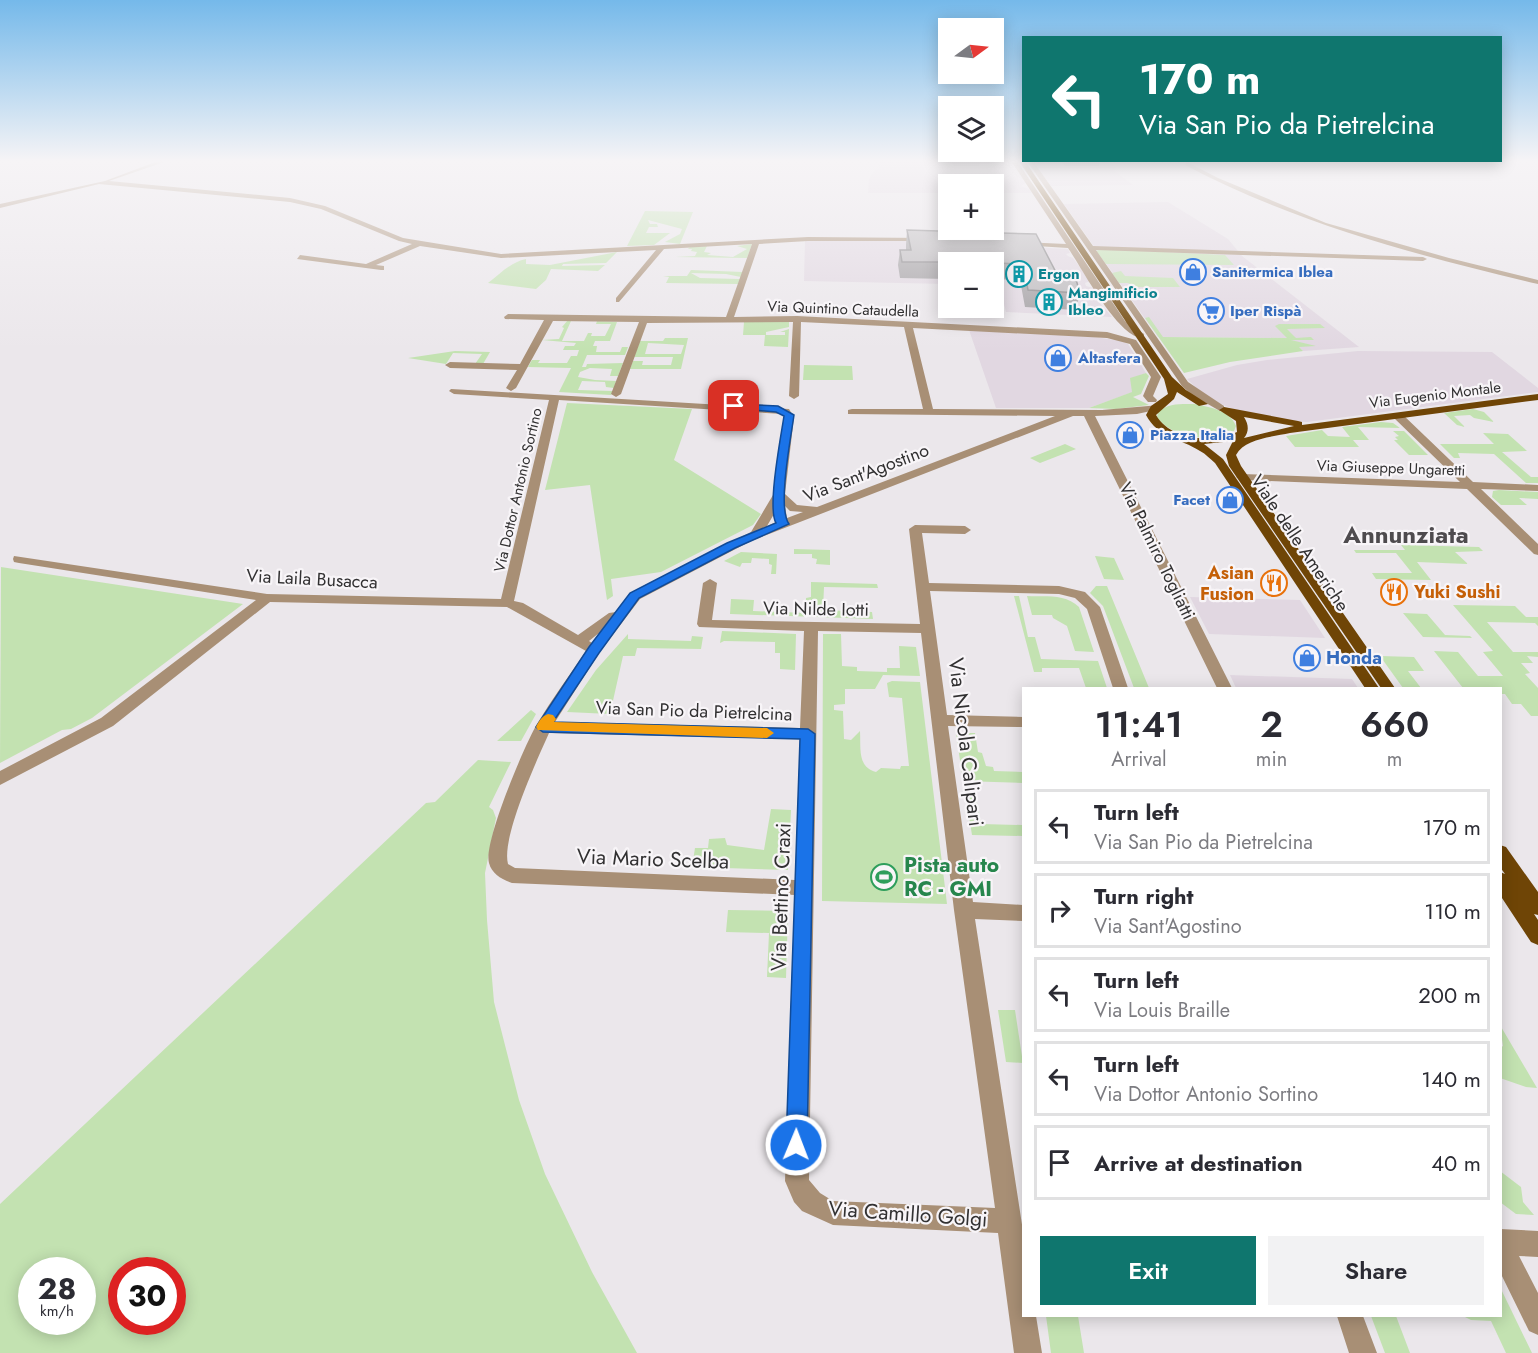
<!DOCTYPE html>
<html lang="en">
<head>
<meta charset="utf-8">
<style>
  :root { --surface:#fff; --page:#f2f2f3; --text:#2b2b33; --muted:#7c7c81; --line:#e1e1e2; --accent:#0f766e }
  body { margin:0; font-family:Jost,sans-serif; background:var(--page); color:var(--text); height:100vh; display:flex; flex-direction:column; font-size:22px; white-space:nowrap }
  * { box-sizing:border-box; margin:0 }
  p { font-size:20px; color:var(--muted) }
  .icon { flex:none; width:33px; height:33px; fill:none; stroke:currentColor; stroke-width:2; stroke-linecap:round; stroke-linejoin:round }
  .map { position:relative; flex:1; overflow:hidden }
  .side { position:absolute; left:1022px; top:687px; width:480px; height:630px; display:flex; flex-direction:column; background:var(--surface); border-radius:0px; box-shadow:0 3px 15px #0003 }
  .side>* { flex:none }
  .guide { position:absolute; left:1022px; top:36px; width:480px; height:126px; border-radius:0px; box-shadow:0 3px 15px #0003; background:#0f766e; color:#fff; overflow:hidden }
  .needle { width:39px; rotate:75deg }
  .buttons { position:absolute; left:938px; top:18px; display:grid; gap:12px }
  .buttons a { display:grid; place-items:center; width:66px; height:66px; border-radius:0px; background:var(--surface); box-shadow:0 3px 15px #0003; font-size:30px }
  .speed { position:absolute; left:18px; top:1257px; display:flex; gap:12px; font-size:30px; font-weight:700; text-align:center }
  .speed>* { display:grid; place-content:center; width:78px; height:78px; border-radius:50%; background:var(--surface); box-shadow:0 3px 15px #0003; line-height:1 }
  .speed small { font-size:15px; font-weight:400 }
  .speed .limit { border:9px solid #d22; background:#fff; color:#111 }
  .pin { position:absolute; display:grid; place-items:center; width:51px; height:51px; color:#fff; margin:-26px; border-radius:12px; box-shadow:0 3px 9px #0006 }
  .me { position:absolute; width:66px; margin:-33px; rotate:1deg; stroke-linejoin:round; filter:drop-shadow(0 0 4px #0008) }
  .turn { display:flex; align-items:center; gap:21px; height:126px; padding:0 18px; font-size:27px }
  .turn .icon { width:78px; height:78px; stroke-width:2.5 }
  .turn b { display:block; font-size:42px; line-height:51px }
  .eta { display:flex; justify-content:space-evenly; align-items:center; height:102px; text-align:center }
  .eta b { font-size:36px; font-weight:600; line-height:42px }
  .primary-button { display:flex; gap:12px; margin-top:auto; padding:12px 18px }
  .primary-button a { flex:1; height:69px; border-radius:0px; background:var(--accent); color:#fff; font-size:24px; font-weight:600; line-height:69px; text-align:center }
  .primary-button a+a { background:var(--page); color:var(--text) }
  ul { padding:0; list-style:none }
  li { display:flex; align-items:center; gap:18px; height:75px; margin:0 12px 9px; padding:0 6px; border:3px solid var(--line); border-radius:0px }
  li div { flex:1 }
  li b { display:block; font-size:22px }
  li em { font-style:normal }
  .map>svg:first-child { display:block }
  .built { fill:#e1d7e1 }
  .green { fill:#c3e2b1; fill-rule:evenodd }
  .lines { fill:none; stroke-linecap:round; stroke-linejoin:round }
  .minor { fill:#a88f75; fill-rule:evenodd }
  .major { fill:#6f4506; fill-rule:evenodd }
  .wall { fill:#a09da0 }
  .building { fill:#bab7ba; stroke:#828082; stroke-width:1.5 }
  .route { fill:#1a73e8; stroke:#114b97; stroke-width:1.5 }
  .slow { fill:#f59e0b }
  .labels { text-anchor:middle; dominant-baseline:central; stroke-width:4.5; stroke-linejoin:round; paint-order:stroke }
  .far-shop-label { font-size:15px; font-weight:bold; fill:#366cbe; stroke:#f8f5f8; text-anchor:start }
  .far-culture-label { font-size:15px; font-weight:bold; fill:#0d838f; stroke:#f8f5f8; text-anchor:start }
  .far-street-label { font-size:15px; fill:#323132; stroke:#f8f5f8 }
  .street-label { font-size:18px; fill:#323132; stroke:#f8f5f8 }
  .food-label { font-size:18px; font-weight:bold; fill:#c56008; stroke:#f8f5f8; text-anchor:end }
  .shop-label { font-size:18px; font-weight:bold; fill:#366cbe; stroke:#f8f5f8; text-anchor:start }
  .near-street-label { font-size:21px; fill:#323132; stroke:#f8f5f8 }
  .near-leisure-label { font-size:21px; font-weight:bold; fill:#27864d; stroke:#f8f5f8; text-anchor:start }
  .district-label { font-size:24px; font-weight:bold; fill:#4e4b4e; stroke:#f8f5f8 }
</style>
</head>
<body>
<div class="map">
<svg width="1538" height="1353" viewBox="0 0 1538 1353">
  <rect width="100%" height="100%" fill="#ebe7eb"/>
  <path class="built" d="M879 161H1009L1026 183 1021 186 1029 189 1032 193H993V184H948V193H868L869 179 874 171 880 168Z
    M1033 161H1111L1117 169 1113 170 1133 185 1051 186Z
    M1168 202 1228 239 1242 256 1359 347 1303 351 1288 338 1158 337 1064 204Z
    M858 240H896L1068 249 1070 253 1066 254 1068 256 1073 258 1090 281 1085 283 1086 286 1093 288 1095 291H1092L1097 294 1099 302 1112 317 1006 312 1000 287 993 286V262H948V284L804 281 805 241Z
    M969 330 1095 337 1122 341 1128 344 1146 373 1131 379 1133 392 1089 408H996Z
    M1358 351 1492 352 1538 388V392L1307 422 1291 421 1233 409 1207 398 1187 379 1237 365 1267 360Z
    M1190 597 1300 600 1325 638 1209 634Z
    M1230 675 1352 679 1358 688H1236Z"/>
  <path class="green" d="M645 211 693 212 680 244 665 242 680 234 682 229 648 220 650 224H657L658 227H649L646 233H670L654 245 627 246Z
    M752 244 747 258 675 257 695 256 697 252 691 251 692 249H688L690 247 707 246 704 252 711 253 707 255 733 257 747 249 737 246Z
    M1102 249 1225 255 1234 265 1106 264 1096 251Z
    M617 252 606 263 563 264 562 266 605 265 598 271 551 269 546 280 536 289 488 283C501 273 511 262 526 259V264L550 265Z
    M691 270 743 272 741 277 726 274 691 273 700 278 740 279 738 284 666 283 669 277 663 276H687Z
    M1121 271 1125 276 1173 278 1180 287H1135L1128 283H1119L1112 273Z
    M1149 317 1163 337 1287 338 1275 326 1279 324H1320L1325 328 1287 329 1296 338 1311 337 1314 340H1291L1316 346 1299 347 1303 351 1230 362 1184 373 1145 318Z
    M568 320 571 321 562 341H584L588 333H592L591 336H605L611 324H596L597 321 617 322 610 341H595L593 346H597L596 352H620L622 347H628L625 355H587L582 367H586L587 364 623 363 618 376H610L612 369 590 368 580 372 578 377 595 380 616 381 614 388 606 387 605 382 582 381 578 390 613 391 611 395 559 392 571 368 528 367 532 360H540L538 363H567L571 356H577L579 350H563L565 346H574L576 343 542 340 559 339 564 328 562 327Z
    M789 321V327L766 332V335H785V332H780L789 329 788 347 764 346 765 335H743L744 322Z
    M665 338H688L681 369H630L633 361H643L642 365H671L673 357H634L640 341H663ZM648 343 684 345 681 354H645Z
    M455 351 490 352 483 364H475L482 354 453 353 446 364 408 358Z
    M804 365 852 366 853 380H803Z
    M1146 373 1149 376 1141 394 1133 397 1149 405 1116 409 1089 408 1132 392 1130 378Z
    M567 403 692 409 674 460 761 514 753 525 661 572 611 579 613 596 607 600 590 485 545 490Z
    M1194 404C1209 407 1230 410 1236 426L1234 431C1213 444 1171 438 1157 417L1158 412C1168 403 1181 404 1194 404Z
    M1473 409 1484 412 1494 422 1474 418 1470 415 1454 416 1465 427 1457 425 1444 413Z
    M1381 422 1393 423 1400 428 1358 427 1369 440H1353L1359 447H1295L1286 436 1322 430 1328 436 1350 437 1342 427Z
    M1393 431H1404L1428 455H1409L1394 440H1398L1395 437 1399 436Z
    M1483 433 1508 434 1527 451 1502 452 1531 477H1538V483H1526L1494 454 1458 453 1460 458H1454L1440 444H1494Z
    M1065 444 1076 449 1040 463 1030 458Z
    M1499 490 1538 492V499L1519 498 1527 505H1501L1492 497 1493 491Z
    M1401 545 1479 547 1483 551 1455 552 1468 564 1417 562 1431 580 1376 579 1372 573H1412L1396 553H1356L1354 550H1405Z
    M794 549 830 550V565L816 564 817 559 812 558V554H794Z
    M741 552 777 554 776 574H771L772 565 769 564V559L752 558 751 563H742L740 567 724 561Z
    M1095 556 1114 558 1124 580 1104 579Z
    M1 567 14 569 243 604 92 718 71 729 62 730 0 763Z
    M811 582 877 584 878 588 824 587 823 610 872 612 873 619 730 614 731 599 754 600 753 611 806 613V598L811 597Z
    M1096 586H1107L1149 688H1134L1103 606 1090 593Z
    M1014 596H1019L1028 637H1035L1041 659 1098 661 1107 688H1086L1079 668H1042V672H1034Z
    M1027 596C1045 597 1065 593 1079 607L1094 652 1075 651 1067 626 1053 618 1052 615H1032Z
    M1453 605 1515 606 1526 617H1538V626L1535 623 1487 622 1513 652H1538V657L1527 656 1533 663H1521L1530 673 1525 674 1538 688V716H1531L1521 704H1512L1505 694H1500V688H1463L1434 651 1458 652 1478 676H1503L1483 652 1493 651Z
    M1403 613 1427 614 1445 635 1470 636 1472 638 1423 637Z
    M722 631 796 634 795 670 780 669V653H775V642L724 641 720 643Z
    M628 634V639L691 641 692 636 703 637 701 649 637 648 635 656H623L610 714 567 712 596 670Z
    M823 634H841L842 666 857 667V671L887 672V668H900L899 646 916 647 920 676 883 675 875 689H845V704L834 705V710L843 711 844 739 851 740 860 731C861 748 857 767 876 772L881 768 900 769 901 766H909L902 698 889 697 887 683 892 681 920 682 947 904 822 901Z
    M1380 656 1414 657 1424 671H1408L1421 688H1403Z
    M531 710 536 714 521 741H497Z
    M956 733H975L978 752 982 753 986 766 993 767 994 771 1023 772V783L963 781Z
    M478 760 511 762 489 807 493 810 496 818 485 873 487 920 494 1002 519 1100 545 1174 592 1272 637 1353H0V1204L426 803 435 802ZM32 1270H82V1322H32ZM122 1270H172V1322H122Z
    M965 792H975L981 824 1023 825V836L972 835Z
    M771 809 791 810 788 870 692 867 695 848H708L709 839 725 838 727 845 764 850Z
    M728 910 788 911 786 978 767 977 769 933 726 932Z
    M998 1010H1015L1023 1063 1006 1062Z
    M1500 1025 1537 1088 1526 1087 1500 1078V1048L1503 1046Z
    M1500 1171 1521 1187 1523 1202 1534 1215 1516 1214 1500 1202Z
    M1500 1287 1532 1353H1506L1491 1321 1471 1320 1463 1316H1500Z
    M1046 1316H1078L1084 1353H1051Z
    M1371 1316H1396L1410 1353H1385Z"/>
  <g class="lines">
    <path class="minor" d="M158 161H167L109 181 290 198 325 206 403 238 501 254 808 237 926 238 928 241H808L759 244 734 317 797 316 1107 332 1136 340 1161 377 1153 396 1157 400 1156 402H1148L1143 396 1151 377 1130 344 1107 338 913 328 933 409 1102 410 1160 405V409L1137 414 1095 416 1232 688H1217L1084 416H1073L751 541 640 599 599 653 555 722 800 728 804 631 699 627 697 624 703 583 710 579 717 583 712 620 920 624 909 529 915 525 965 526 971 530 965 534 922 533 929 583 1059 586 1085 592 1100 607 1128 688H1113L1087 609 1075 598 1059 594 930 591 947 715 1023 717V727L948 726 973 902 1023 905V921L975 919 1023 1231V1316H1036L1042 1353H1014L998 1233 833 1225 802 1211 794 1202 785 1181 795 895 512 883C501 879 492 874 489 863 483 843 525 744 537 724 552 699 569 676 586 651L507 607 270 602 113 726 0 785V771L101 718 256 600 19 563 14 562 13 559 14 556 267 594 501 599 549 400 454 394 449 391 451 389 789 409 794 417 785 494 797 505 817 507 1055 416 848 414V410L852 409H923L904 327 801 322 799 396 794 399 789 396 793 322 647 323 621 394 616 397 611 394 639 322 553 321 516 388 511 391 506 388 517 370 450 368 445 365 450 362 520 364 544 320 505 319 504 317 508 314 726 317 752 244 664 249 619 302H616V298L656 250 501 258 420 246 376 265 384 266V270H381L297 259 300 255 366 264 412 244 399 241 321 209 290 202 99 184 0 208V204L105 181ZM559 400 782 414 784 417 773 495 751 532 630 593 616 612 609 613 578 635 523 603 514 601ZM785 506 790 511 803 512 787 518ZM774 514 776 522 767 526ZM818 631 921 633 954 910 995 1208 833 1201 820 1193 809 1180ZM599 633 592 643 589 641ZM549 733 800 739 795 880 515 868 508 864C501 838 537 760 549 733Z
      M1011 161H1017L1125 321 1144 334V338C1119 340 1082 268 1068 248L1020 245 1022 242 1066 244Z
      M1027 161H1033L1093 246 1423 257 1427 259 1423 261 1096 250 1188 382 1224 406V410L1220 411 1192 395 1182 386Z
      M1187 162 1218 178 1326 223 1449 258 1538 280V284C1416 255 1297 224 1185 165Z
      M1393 413H1401L1473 482 1538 485V491L1481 489 1538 544V555L1534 554 1467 489 1242 480 1236 477 1242 474 1460 482 1393 417Z
      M1500 1229 1538 1231V1257L1519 1256 1538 1293V1335L1529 1331 1500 1272Z
      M1337 1316H1363L1377 1353H1349Z"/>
    <path class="major" d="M1019 161H1025L1172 377 1186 390 1208 404 1199 406 1177 392 1174 399 1156 415C1171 441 1212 443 1237 432L1236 421 1219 410 1224 407 1298 421 1302 422V425L1538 394V400L1290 433C1273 437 1245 438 1236 455L1241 466 1395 688H1381L1229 466 1226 455 1233 441 1204 444 1223 459 1379 688H1365L1215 463C1210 459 1206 454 1200 451 1180 438 1158 438 1146 415L1151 406 1168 394 1164 379ZM1244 417 1294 426 1244 438C1249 432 1249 425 1244 417Z
      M1500 845 1506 847 1538 892V915L1534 914 1538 920V945L1531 942 1500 895V872L1505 874 1500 867Z"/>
  </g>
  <path class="wall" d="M950 161H980L979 166H954Z
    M1061 161H1100L1099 166H1066Z
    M907 230 1036 234 1058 276 1080 293 1076 310 1025 307 1020 280 993 279V262H948V279L900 278 898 265 900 250H906V245Z"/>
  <path class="building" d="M907 230 1036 234 1058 276H1075L1080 293 1028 290 1023 264 993 263V262H902L900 250H911Z"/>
  <linearGradient id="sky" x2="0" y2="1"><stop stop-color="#75b9ea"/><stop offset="0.46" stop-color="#f6f4f6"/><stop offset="1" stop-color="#f6f4f6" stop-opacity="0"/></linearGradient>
  <rect width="1538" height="350" fill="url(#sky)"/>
  <path class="route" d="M734 404 778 406 794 415C791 437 777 508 789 524L735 548 639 598 599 653 553 722 808 729 815 734 807 1145 804 1153 796 1156 789 1153 786 1145 800 739 543 732 536 727 589 647 630 593 727 543 776 523C767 508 781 436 784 416L776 412 731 408 730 406Z"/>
  <path class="slow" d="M548 714 553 715 556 719 554 722 767 728 774 733 767 738 538 730 536 727C539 721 542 716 548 714Z"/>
  <defs>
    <symbol id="shop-ring" viewBox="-11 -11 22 22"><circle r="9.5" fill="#f8f5f8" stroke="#3f7fe0" stroke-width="1.5"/><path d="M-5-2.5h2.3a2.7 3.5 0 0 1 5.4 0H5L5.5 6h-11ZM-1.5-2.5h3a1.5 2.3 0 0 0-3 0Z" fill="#3f7fe0"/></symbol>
    <symbol id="building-ring" viewBox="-11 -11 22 22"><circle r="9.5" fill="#f8f5f8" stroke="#0f9aa8" stroke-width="1.5"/><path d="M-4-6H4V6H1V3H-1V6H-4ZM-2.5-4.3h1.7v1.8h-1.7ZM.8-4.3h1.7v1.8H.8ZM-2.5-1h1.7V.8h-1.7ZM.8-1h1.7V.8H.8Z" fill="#0f9aa8"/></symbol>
    <symbol id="supermarket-ring" viewBox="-11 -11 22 22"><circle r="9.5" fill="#f8f5f8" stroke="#3f7fe0" stroke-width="1.5"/><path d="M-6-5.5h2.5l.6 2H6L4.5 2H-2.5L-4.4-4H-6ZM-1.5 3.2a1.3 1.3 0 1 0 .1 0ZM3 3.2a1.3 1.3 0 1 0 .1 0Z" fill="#3f7fe0"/></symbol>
    <symbol id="restaurant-ring" viewBox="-11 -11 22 22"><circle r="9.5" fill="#f8f5f8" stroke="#e8710a" stroke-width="1.5"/><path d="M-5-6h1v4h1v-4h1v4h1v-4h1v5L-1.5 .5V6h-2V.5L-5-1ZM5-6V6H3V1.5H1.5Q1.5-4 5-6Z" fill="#e8710a"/></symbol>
    <symbol id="stadium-ring" viewBox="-11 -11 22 22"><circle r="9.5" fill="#f8f5f8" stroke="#2e9e5b" stroke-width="1.5"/><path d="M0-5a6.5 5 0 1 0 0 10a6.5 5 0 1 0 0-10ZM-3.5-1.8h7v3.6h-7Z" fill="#2e9e5b"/></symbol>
  </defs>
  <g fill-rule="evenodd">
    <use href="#shop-ring" x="1178" y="257" width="30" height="30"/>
    <use href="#building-ring" x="1004" y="259" width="30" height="30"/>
    <use href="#building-ring" x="1034" y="287" width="30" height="30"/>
    <use href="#supermarket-ring" x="1196" y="296" width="30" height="30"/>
    <use href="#shop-ring" x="1043" y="343" width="30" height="30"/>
    <use href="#shop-ring" x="1115" y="420" width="30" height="30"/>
    <use href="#shop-ring" x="1215" y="485" width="30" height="30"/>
    <use href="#restaurant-ring" x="1259" y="568" width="30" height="30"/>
    <use href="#restaurant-ring" x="1379" y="577" width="30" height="30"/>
    <use href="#shop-ring" x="1292" y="643" width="30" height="30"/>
    <use href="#stadium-ring" x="869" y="862" width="30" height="30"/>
  </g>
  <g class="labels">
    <g class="far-shop-label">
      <text x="1212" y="272">Sanitermica Iblea</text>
      <text x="1230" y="311">Iper Rispà</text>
      <text x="1078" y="358">Altasfera</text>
      <text x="1150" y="435">Piazza Italia</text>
      <text x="1210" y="500" text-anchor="end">Facet</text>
    </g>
    <g class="far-culture-label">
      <text x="1038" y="274">Ergon</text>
      <text x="1068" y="293">Mangimificio<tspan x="1068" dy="17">Ibleo</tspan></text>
    </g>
    <g class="far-street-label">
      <text transform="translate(843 309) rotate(2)">Via Quintino Cataudella</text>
      <text transform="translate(1435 395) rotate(-7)">Via Eugenio Montale</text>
      <text transform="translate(1391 468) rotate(2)">Via Giuseppe Ungaretti</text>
      <text transform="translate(518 490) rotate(-77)">Via Dottor Antonio Sortino</text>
    </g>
    <g class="street-label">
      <text transform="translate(866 473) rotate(-21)">Via Sant'Agostino</text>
      <text transform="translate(1300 543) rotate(56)">Viale delle Americhe</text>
      <text transform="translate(1157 551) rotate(64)">Via Palmiro Togliatti</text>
      <text transform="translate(312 579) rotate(3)">Via Laila Busacca</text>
      <text transform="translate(816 609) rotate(1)">Via Nilde Iotti</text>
      <text transform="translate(694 711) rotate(2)">Via San Pio da Pietrelcina</text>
    </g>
    <g class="food-label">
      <text x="1254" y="573">Asian<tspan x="1254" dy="21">Fusion</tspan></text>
      <text x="1414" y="592" text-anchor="start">Yuki Sushi</text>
    </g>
    <g class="shop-label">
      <text x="1326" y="658">Honda</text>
    </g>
    <g class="near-street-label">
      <text transform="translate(966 742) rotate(83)">Via Nicola Calipari</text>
      <text transform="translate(653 859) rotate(2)">Via Mario Scelba</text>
      <text transform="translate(781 897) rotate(-88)">Via Bettino Craxi</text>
      <text transform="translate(908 1214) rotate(4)">Via Camillo Golgi</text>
    </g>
    <g class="near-leisure-label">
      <text x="904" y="865">Pista auto<tspan x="904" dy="24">RC - GMI</tspan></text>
    </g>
    <g class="district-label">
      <text x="1406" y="534">Annunziata</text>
    </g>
  </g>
</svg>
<div class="buttons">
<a><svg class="needle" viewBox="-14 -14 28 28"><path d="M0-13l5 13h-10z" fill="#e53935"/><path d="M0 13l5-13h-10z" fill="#7c7c81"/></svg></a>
<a><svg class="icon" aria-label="layers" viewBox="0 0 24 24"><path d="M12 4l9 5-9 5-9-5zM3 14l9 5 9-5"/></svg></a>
<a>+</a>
<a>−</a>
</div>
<div class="speed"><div>28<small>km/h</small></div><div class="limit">30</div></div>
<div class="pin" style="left:734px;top:406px;background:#d93025"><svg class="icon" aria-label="arrive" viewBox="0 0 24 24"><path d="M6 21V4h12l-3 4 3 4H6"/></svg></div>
<svg class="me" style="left:796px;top:1145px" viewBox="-20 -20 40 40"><circle r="17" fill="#1a73e8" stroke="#fff" stroke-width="3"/><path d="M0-11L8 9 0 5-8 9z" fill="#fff"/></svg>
<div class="guide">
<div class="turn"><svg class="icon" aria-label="left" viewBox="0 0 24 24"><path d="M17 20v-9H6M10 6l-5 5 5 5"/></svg><div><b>170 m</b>Via San Pio da Pietrelcina</div></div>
</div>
<section class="side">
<div class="eta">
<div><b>11:41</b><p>Arrival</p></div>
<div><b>2</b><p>min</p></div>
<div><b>660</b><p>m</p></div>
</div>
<ul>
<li><svg class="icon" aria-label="left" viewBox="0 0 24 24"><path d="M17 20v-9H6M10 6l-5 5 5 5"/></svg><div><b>Turn left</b><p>Via San Pio da Pietrelcina</p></div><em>170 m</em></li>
<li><svg class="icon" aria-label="right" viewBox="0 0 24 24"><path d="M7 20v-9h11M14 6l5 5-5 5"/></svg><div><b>Turn right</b><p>Via Sant'Agostino</p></div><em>110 m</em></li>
<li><svg class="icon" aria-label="left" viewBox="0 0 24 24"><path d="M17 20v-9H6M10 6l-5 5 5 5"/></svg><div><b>Turn left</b><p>Via Louis Braille</p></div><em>200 m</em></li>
<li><svg class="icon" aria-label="left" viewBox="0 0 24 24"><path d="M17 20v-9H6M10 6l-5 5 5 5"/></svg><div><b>Turn left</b><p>Via Dottor Antonio Sortino</p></div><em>140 m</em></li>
<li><svg class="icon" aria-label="arrive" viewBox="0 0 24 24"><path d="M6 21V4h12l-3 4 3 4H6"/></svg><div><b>Arrive at destination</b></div><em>40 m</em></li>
</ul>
<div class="primary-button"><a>Exit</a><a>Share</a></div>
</section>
</div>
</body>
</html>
